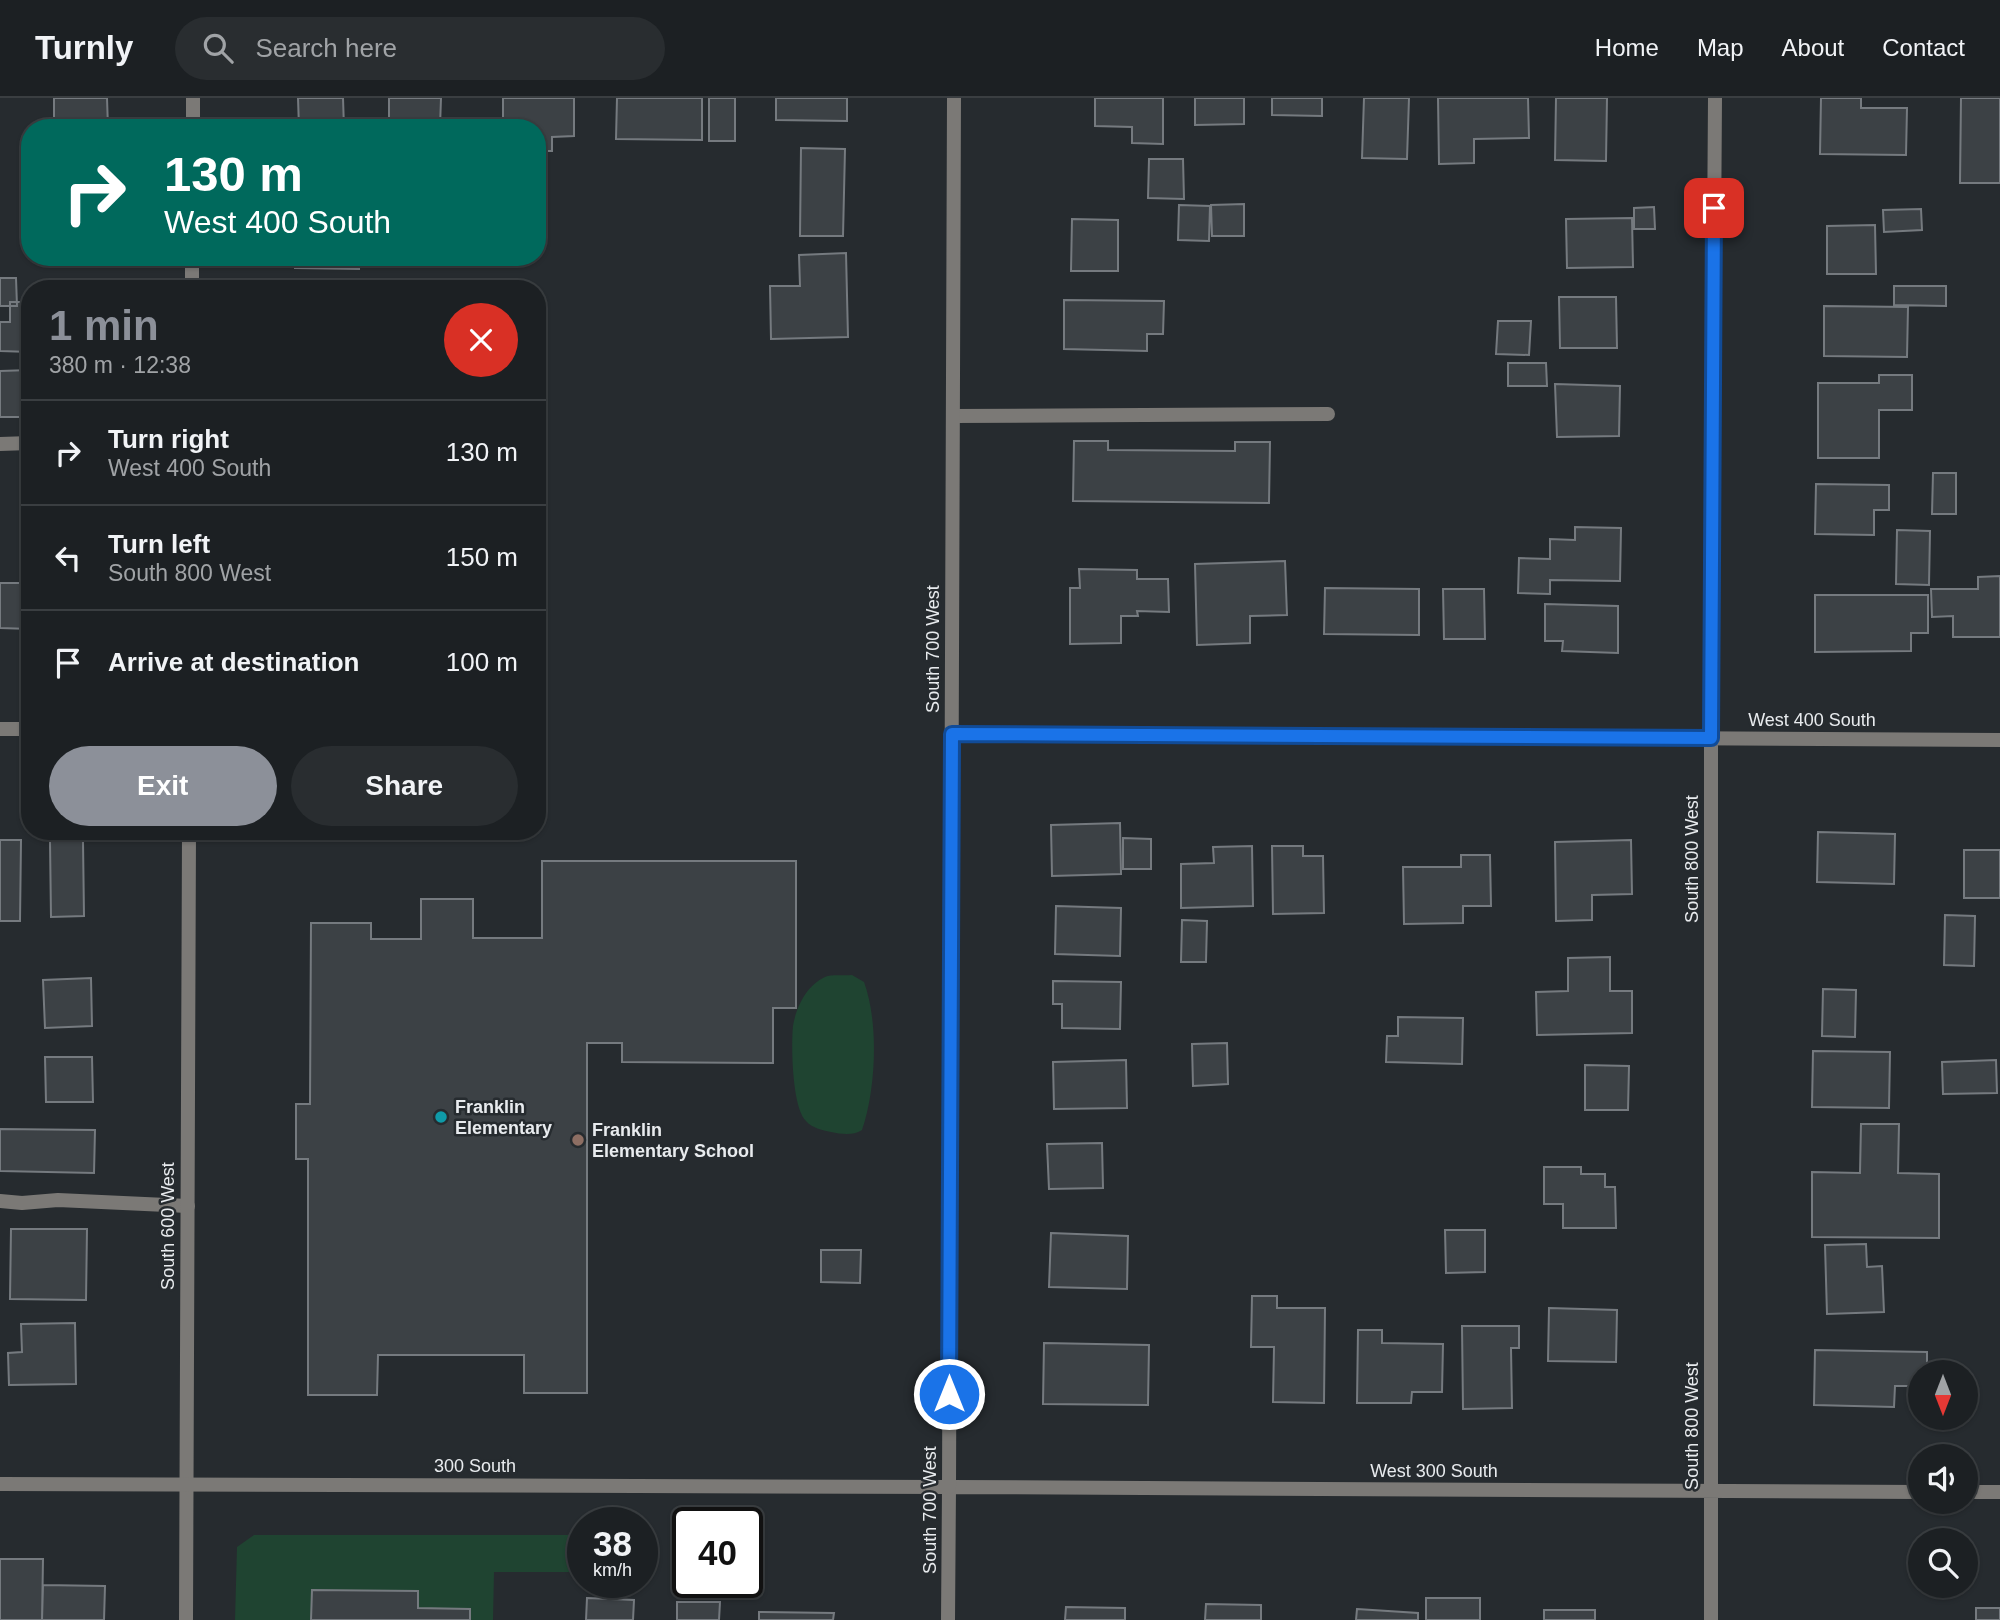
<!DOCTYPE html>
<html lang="en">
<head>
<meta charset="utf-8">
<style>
  :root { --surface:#1c2023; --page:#292d30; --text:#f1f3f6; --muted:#a0a3a6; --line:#3a3e41; --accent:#8c9099 }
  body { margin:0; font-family:Arial,sans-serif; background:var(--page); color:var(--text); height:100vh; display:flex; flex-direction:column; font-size:26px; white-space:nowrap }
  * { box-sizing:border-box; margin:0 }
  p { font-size:23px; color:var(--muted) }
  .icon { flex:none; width:38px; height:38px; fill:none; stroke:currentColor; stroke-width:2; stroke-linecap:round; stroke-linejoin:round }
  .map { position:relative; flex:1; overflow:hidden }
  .panel { position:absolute; left:21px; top:182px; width:525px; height:560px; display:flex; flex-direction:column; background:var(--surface); border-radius:28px; box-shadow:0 2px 5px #0004,0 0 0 2px var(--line) }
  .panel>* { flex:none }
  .banner { position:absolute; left:21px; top:21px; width:525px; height:147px; border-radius:28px; box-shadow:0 2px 5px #0004,0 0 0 2px var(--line); background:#00695c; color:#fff; overflow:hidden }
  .needle { width:46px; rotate:180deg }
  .controls { position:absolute; left:1908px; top:1262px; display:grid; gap:14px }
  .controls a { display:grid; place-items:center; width:70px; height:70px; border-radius:50%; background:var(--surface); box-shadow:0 2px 5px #0004,0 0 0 2px var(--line); font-size:35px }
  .speed { position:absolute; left:567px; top:1409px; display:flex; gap:14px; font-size:35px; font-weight:700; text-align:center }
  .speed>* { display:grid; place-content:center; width:91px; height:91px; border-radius:50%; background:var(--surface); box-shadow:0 2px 5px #0004,0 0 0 2px var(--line); line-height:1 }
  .speed small { font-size:18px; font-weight:400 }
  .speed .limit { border:4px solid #111; border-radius:10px; background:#fff; color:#111 }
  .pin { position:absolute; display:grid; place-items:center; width:60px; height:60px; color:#fff; margin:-30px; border-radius:14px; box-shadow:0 4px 10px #0006 }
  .me { position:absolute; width:77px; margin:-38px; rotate:0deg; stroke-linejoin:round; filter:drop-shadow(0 0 5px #0008) }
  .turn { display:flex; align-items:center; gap:24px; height:147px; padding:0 28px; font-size:32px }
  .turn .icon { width:91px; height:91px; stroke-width:2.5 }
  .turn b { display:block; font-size:49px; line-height:60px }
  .round { display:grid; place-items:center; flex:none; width:74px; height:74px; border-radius:37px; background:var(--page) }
  .summary { display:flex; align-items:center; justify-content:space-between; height:119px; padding:0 28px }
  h1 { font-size:42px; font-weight:700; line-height:52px; color:var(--accent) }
  .cta { display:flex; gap:14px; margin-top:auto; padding:14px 28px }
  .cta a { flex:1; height:80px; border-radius:42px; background:var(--accent); color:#fff; font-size:28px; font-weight:700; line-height:80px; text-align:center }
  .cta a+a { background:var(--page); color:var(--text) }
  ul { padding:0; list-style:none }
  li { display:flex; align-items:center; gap:21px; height:105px; padding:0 28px; border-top:2px solid var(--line) }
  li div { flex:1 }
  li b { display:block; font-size:26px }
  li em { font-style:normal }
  header { display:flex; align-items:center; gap:42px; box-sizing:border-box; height:98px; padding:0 35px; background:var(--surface); border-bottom:2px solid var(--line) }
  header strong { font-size:33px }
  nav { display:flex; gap:38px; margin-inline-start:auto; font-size:24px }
  .search { width:490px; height:63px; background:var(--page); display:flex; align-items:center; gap:18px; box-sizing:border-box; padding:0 24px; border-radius:38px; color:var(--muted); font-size:26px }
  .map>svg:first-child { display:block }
  .green { fill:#1f4431 }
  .building { fill:#3c4145; stroke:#757a7f; stroke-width:2 }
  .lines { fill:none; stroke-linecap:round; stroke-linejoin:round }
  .service { stroke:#7b7976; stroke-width:14 }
  .minor { stroke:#7b7976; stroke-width:14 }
  .tertiary { stroke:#7b7976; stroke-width:14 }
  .route-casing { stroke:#114b97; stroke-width:18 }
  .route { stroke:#1a73e8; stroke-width:12 }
  .culture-dot { fill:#0f9aa8; stroke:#262b2f; stroke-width:2.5 }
  .education-dot { fill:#8d6e63; stroke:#262b2f; stroke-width:2.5 }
  .labels { text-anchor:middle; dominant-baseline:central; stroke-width:5; stroke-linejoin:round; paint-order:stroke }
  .street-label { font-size:18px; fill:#e8ebee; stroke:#262b2f }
  .poi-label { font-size:18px; font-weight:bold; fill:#e8ebee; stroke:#262b2f; text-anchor:start }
</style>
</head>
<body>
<header>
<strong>Turnly</strong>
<div class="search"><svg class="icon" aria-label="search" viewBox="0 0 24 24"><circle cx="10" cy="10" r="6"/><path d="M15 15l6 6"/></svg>Search here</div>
<nav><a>Home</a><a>Map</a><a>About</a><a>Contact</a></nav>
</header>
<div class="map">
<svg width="2000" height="1522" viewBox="0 0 2000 1522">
  <rect width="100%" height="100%" fill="#262b2f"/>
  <path class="green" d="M852 877 864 884C879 925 876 991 862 1032 852 1038 842 1036 831 1034 822 1032 812 1030 806 1023 792 1010 791 947 793 928 796 909 807 887 825 879 832 876 844 878 852 877Z
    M254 1437H573V1474H494L493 1522H470L469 1511 418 1510 417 1493 312 1492 311 1522H235L237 1449Z"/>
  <path class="building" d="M54 0H107L108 30H54Z
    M298 0H343L344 30H299Z
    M389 0H441L440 29 470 30H389Z
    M503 0H574V38L552 39V53H537V30H503Z
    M617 0H702V42L616 41Z
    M709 0H735V43H709Z
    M776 0H847V23L776 22Z
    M1095 0H1163V46L1132 45V29L1095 28Z
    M1195 0H1244V26L1195 27Z
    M1272 0H1322V18L1272 17Z
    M1364 0H1409L1407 61 1362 60Z
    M1438 0H1528L1529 40 1474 41V65L1439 66Z
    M1556 0H1607L1606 63 1555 62Z
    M1821 0H1861V10H1907L1906 57 1820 56Z
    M1961 0H2000V85H1960Z
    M801 50 845 51 843 138H800Z
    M1149 61H1183L1184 101 1148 100Z
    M1244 106V138H1212L1211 107Z
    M1179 107 1210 108 1209 143 1178 142Z
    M1654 109 1655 131H1634V110Z
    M1921 111 1922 132 1884 134 1883 112Z
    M1632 120 1633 169 1567 170 1566 121Z
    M1072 121 1118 122V173H1071Z
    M1875 127 1876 176H1827V128Z
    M846 155 848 239 771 241 770 188H800L799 157Z
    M295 159H359V171L295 170Z
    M0 180H16L17 208H0Z
    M41 183 91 184 90 191H41Z
    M1894 188H1946V208L1894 207Z
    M1559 199H1616L1617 250H1560Z
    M1064 202 1164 203 1163 236H1147V253L1064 251Z
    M10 204H30V254L0 253V224H10Z
    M1824 208 1908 209 1907 259 1824 258Z
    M1498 223H1531L1529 257 1496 256Z
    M1508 265H1546L1547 288H1508Z
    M30 272V319H0V273Z
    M1879 277H1912V312H1879V360H1818V285H1879Z
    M1555 286 1620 288 1619 338 1557 339Z
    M1074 343H1108V352L1235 353V344H1270L1269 405 1073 403Z
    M1933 375H1956V416H1932Z
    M1816 386 1889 387V412H1874V437L1815 436Z
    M1575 429 1621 430 1620 483 1550 482V496L1518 495 1519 460 1550 461V441L1575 442Z
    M1897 432 1930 433 1929 487 1896 486Z
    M1285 463 1287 517 1250 518V545L1197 547 1195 466Z
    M1079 471 1137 472V481H1168L1169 514 1137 513 1138 518H1121V545L1070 546V490H1080Z
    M2000 478V539H1953V518L1932 519 1931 491H1978V479Z
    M0 485H30V531L0 530Z
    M1325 490 1419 491V537L1324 536Z
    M1443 491H1484L1485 541H1444Z
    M1815 497H1928V535H1911V553L1815 554Z
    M1545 506 1618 508V555L1562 553 1563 543H1545Z
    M1120 725 1121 776 1052 778 1051 727Z
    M1818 734 1895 736 1894 786 1817 784Z
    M1123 740 1151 741V771H1123Z
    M0 742H21L20 823H0Z
    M1631 742 1632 796 1592 797V822L1556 823 1555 744Z
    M50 743H83L84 818 51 819Z
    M1252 748 1253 808 1181 810V766L1214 765 1213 749Z
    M1272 748H1303V758H1323L1324 815 1273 816Z
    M1964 752H2000V800H1964Z
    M1461 757H1490L1491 808H1463V825L1404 826 1403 769H1461Z
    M542 763H796V910H773V965L622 964V945H587V1295H524V1257H378L377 1297H308V1061H296V1006H310L311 825H371V841H421V801H473V840H542Z
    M1056 808 1121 810 1120 858 1055 856Z
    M1945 817 1975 818 1974 868 1944 867Z
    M1182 822 1207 823 1206 864H1181Z
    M1610 859V893H1632V935L1537 937 1536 894 1568 893V860Z
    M91 880 92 928 45 930 43 882Z
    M1053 883 1121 884 1120 931 1062 930V906H1053Z
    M1823 891 1856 892 1855 939 1822 938Z
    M1398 919 1463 920 1462 966 1386 964 1387 938H1398Z
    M1227 945 1228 986 1193 988 1192 946Z
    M1813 953 1890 954 1889 1010 1812 1009Z
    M45 959H92L93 1004H46Z
    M1126 962 1127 1010 1054 1011 1053 964Z
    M1996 962 1997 995 1943 996 1942 964Z
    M1585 967 1629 968 1628 1012H1585Z
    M1861 1026H1899L1898 1075 1939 1076V1140L1812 1139V1074L1860 1075Z
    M0 1031 95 1032 94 1075 0 1073Z
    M1102 1045 1103 1090 1049 1091 1047 1046Z
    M1544 1069H1581V1076H1605V1089H1615L1616 1130H1563V1106H1544Z
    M11 1131H87L86 1202 10 1201Z
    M1445 1132H1485V1174L1446 1175Z
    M1051 1135 1128 1138 1127 1191 1049 1189Z
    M1866 1146 1867 1169 1882 1168 1884 1214 1827 1216 1825 1147Z
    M821 1152H861L860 1185 821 1184Z
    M1252 1198H1277V1210H1325L1324 1305 1273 1304 1274 1249H1251Z
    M1549 1210 1617 1212 1616 1264 1548 1263Z
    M75 1225 76 1286 9 1287 8 1255 22 1254 21 1226Z
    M1462 1228H1519V1250H1511L1512 1310 1463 1311Z
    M1358 1232H1382V1245L1443 1246 1442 1294H1412L1411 1305H1357Z
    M1044 1245 1149 1247 1148 1307 1043 1306Z
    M1815 1252 1927 1254V1274H1920V1288H1895L1894 1309 1814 1307Z
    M0 1461H43L42 1522H0Z
    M43 1487 105 1488 104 1522H42Z
    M312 1492 418 1493V1510L470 1511V1522H311Z
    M587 1500 634 1502 633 1522H586Z
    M1426 1500H1480V1522H1426Z
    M677 1504H720L719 1522H677Z
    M1206 1506 1261 1507V1522H1205Z
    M1066 1509 1125 1510V1522H1065Z
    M1976 1510H2000V1522H1976Z
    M1357 1511 1418 1515V1522H1356Z
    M1544 1512H1595V1522H1544Z
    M759 1514 834 1515 833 1522H759Z"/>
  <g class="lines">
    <path class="service" d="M953 318 1328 316
      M0 346 30 345
      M0 1103 22 1105 58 1102 188 1108"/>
    <path class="minor" d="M193 30V0
      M192 191V159
      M0 631H30
      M952 636 2000 642
      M1965 1394H2000
      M186 1522 189 733
      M948 1522 949 1389 1920 1394
      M1711 1522V578L1715 0"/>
    <path class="tertiary" d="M0 1386 949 1389 954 0"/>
  </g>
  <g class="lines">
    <defs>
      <path id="route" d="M949 1296 952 636 1711 640 1714 110"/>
    </defs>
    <use href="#route" class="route-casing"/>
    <use href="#route" class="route"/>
  </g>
  <circle class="culture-dot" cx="441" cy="1019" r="7"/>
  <circle class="education-dot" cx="578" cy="1042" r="7"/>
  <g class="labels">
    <g class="street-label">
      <text transform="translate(933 551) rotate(-90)">South 700 West</text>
      <text x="1812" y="622">West 400 South</text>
      <text transform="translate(1692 761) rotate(-90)">South 800 West</text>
      <text transform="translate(168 1128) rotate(-90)">South 600 West</text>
      <text transform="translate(1692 1328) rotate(-90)">South 800 West</text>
      <text x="475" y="1368">300 South</text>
      <text x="1434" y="1373">West 300 South</text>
      <text transform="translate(930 1412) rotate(-90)">South 700 West</text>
    </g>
    <g class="poi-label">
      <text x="455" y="1009">Franklin<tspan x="455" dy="21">Elementary</tspan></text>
      <text x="592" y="1032">Franklin<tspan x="592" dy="21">Elementary School</tspan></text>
    </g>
  </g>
</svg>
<div class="controls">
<a><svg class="needle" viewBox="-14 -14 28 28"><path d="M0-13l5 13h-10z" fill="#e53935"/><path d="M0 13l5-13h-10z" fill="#a0a3a6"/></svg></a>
<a><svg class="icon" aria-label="sound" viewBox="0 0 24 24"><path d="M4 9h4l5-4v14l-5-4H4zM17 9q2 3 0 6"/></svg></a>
<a><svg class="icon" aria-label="search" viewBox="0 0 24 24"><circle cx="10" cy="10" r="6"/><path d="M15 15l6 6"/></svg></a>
</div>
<div class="speed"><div>38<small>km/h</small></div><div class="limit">40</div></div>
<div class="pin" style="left:1714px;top:110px;background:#d93025"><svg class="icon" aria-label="arrive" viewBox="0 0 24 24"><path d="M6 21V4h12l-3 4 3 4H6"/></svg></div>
<svg class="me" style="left:949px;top:1296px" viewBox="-20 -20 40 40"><circle r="17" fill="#1a73e8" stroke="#fff" stroke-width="3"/><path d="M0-11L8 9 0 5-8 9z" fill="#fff"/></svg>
<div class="banner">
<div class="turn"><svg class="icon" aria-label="right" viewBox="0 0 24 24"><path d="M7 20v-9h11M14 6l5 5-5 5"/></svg><div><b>130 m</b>West 400 South</div></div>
</div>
<section class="panel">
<div class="summary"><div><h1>1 min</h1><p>380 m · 12:38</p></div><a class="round" style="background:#d93025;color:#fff"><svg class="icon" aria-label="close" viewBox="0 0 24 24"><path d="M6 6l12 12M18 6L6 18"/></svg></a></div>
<ul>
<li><svg class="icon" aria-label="right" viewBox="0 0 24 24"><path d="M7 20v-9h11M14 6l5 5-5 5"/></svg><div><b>Turn right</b><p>West 400 South</p></div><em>130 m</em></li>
<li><svg class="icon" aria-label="left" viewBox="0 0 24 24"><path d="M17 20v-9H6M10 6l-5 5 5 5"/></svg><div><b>Turn left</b><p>South 800 West</p></div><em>150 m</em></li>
<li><svg class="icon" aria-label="arrive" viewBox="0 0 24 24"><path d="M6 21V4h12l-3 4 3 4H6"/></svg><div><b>Arrive at destination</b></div><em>100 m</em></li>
</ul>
<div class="cta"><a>Exit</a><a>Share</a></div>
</section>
</div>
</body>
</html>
